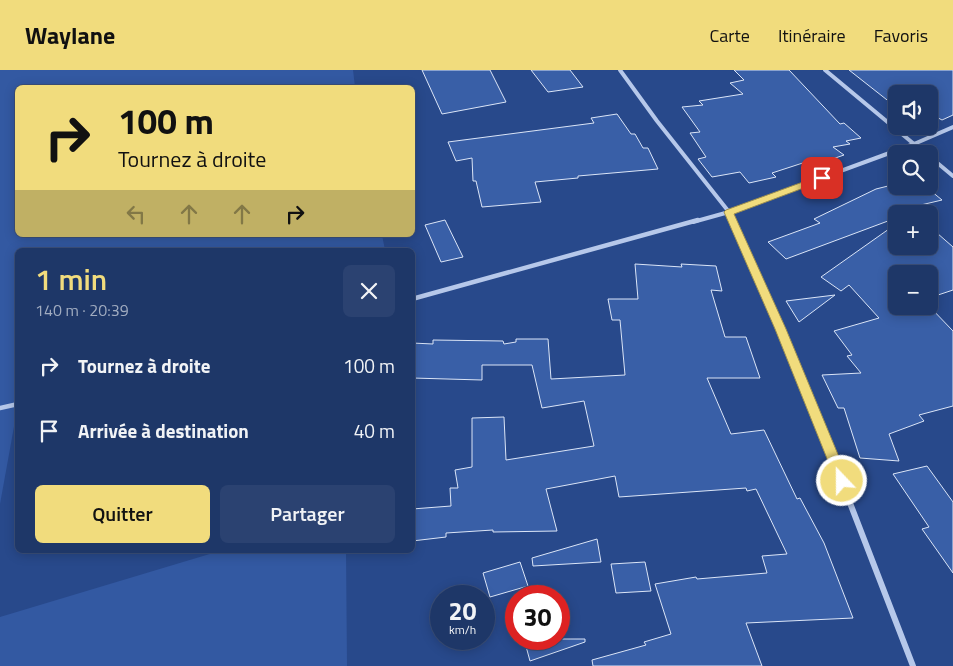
<!DOCTYPE html>
<html lang="fr">
<head>
<meta charset="utf-8">
<style>
  :root { --surface:#1e3768; --page:#2b4271; --text:#f1f3f6; --muted:#a1acc0; --line:#3c517c; --accent:#f1dc7d }
  body { margin:0; font-family:"Titillium Web",sans-serif; background:var(--page); color:var(--text); height:100vh; display:flex; flex-direction:column; font-size:19px; white-space:nowrap }
  * { box-sizing:border-box; margin:0 }
  p { font-size:16px; color:var(--muted) }
  .icon { flex:none; width:28px; height:28px; fill:none; stroke:currentColor; stroke-width:2; stroke-linecap:round; stroke-linejoin:round }
  .map { position:relative; flex:1; overflow:hidden }
  .side { position:absolute; left:15px; top:178px; width:400px; height:305px; display:flex; flex-direction:column; background:var(--surface); border-radius:8px; box-shadow:0 2px 12px #0003,0 0 0 1px var(--line) }
  .side>* { flex:none }
  .banner { position:absolute; left:15px; top:15px; width:400px; height:152px; border-radius:8px; box-shadow:0 2px 12px #0003,0 0 0 1px var(--line); background:#f1dc7d; color:#111; overflow:hidden }
  .buttons { position:absolute; left:888px; top:15px; display:grid; gap:10px }
  .buttons a { display:grid; place-items:center; width:50px; height:50px; border-radius:8px; background:var(--surface); box-shadow:0 2px 12px #0003,0 0 0 1px var(--line); font-size:25px }
  .speed { position:absolute; left:430px; top:515px; display:flex; gap:10px; font-size:25px; font-weight:700; text-align:center }
  .speed>* { display:grid; place-content:center; width:65px; height:65px; border-radius:50%; background:var(--surface); box-shadow:0 2px 12px #0003,0 0 0 1px var(--line); line-height:1 }
  .speed small { font-size:12px; font-weight:400 }
  .speed .limit { border:8px solid #d22; background:#fff; color:#111 }
  .pin { position:absolute; display:grid; place-items:center; width:42px; height:42px; color:#fff; margin:-21px; border-radius:10px; box-shadow:0 2px 8px #0006 }
  .me { position:absolute; width:55px; margin:-28px; rotate:338deg; stroke-linejoin:round; filter:drop-shadow(0 0 4px #0008) }
  .turn { display:flex; align-items:center; gap:18px; height:105px; padding:0 20px; font-size:22px }
  .turn .icon { width:65px; height:65px; stroke-width:2.5 }
  .turn b { display:block; font-size:35px; line-height:42px }
  .lanes { display:flex; align-items:center; height:48px; padding:0 20px; background:#0003; justify-content:center; gap:25px; direction:ltr }
  .lanes .off { opacity:.35 }
  .round { display:grid; place-items:center; flex:none; width:52px; height:52px; border-radius:8px; background:var(--page) }
  .headline { display:flex; align-items:center; justify-content:space-between; height:85px; padding:0 20px }
  h1 { font-size:30px; font-weight:600; line-height:38px; color:var(--accent) }
  .primary-button { display:flex; gap:10px; margin-top:auto; padding:10px 20px }
  .primary-button a { flex:1; height:58px; border-radius:8px; background:var(--accent); color:#111; font-size:20px; font-weight:600; line-height:58px; text-align:center }
  .primary-button a+a { background:var(--page); color:var(--text) }
  ul { padding:0; list-style:none }
  li { display:flex; align-items:center; gap:15px; height:65px; padding:0 20px }
  li div { flex:1 }
  li b { display:block; font-size:19px }
  li em { font-style:normal }
  header { display:flex; align-items:center; gap:30px; box-sizing:border-box; height:70px; padding:0 25px; background:var(--accent); color:#111 }
  header strong { font-size:24px }
  nav { display:flex; gap:28px; margin-inline-start:auto; font-size:18px }
  .map>svg:first-child { display:block }
  .green { fill:#3359a2 }
  .building { fill:#395fa7; stroke:#dbe5f7 }
  .lines { fill:none; stroke-linecap:round; stroke-linejoin:round }
  .minor-far2 { stroke:#b6c8ea; stroke-width:4 }
  .minor-far1 { stroke:#b6c8ea; stroke-width:4.5 }
  .minor { stroke:#b6c8ea; stroke-width:6 }
  .route { fill:#f1dc7d; stroke:#9d8f51 }
</style>
</head>
<body>
<header>
<strong>Waylane</strong>
<nav><a>Carte</a><a>Itinéraire</a><a>Favoris</a></nav>
</header>
<div class="map">
<svg width="953" height="596" viewBox="0 0 953 596">
  <rect width="100%" height="100%" fill="#28498b"/>
  <path class="green" d="M0 0H353L355 17 18 18V165H382L385 180H18L17 340 0 434Z
    M223 480H346L347 596H0V547Z"/>
  <path class="building" d="M422 0H490L506 32 442 44Z
    M531 0H570L583 17 548 22Z
    M734 0H789L840 54 844 53 861 68 846 71 850 74 833 77 844 85 821 93 815 89 772 103 776 107 749 113 740 102 712 107 698 89 706 87 690 63 700 62 682 37 703 35 699 31 743 24 730 13 744 10Z
    M849 0H953V45L942 50 929 43V24H896V37Z
    M617 44 631 64H635L643 78H648L658 99 578 106V108L535 112 541 132 482 137 476 111H473L472 88 456 91 448 72 594 53 591 48Z
    M896 114V116H925L942 130 908 138 912 142 896 144V148L786 189 768 172 820 153 814 149 876 119Z
    M445 150 463 187 441 192 425 155Z
    M896 154V176H929V156L953 177V220L929 228V204H896V236H929L953 261V336L919 345 924 351 889 364 899 391 860 388 844 338H838L822 305 861 303 847 286 852 285 834 261 879 248 849 215 841 221 821 207Z
    M635 194 682 197 681 194 716 196 722 221 711 220 725 267H746L760 308H707L731 364 764 360 797 429 800 428 824 473 853 548 746 553 762 596H593L592 590 646 575 644 572 671 564 655 514 696 507 697 509 767 503 762 486 787 484 756 419 747 421 746 418 619 427 615 406 546 419 557 461 493 462V460L446 463V467L412 471V439L451 436 450 418H458L455 400 472 397V348L504 347 506 390 594 376 584 331 542 338 532 295H482V310L412 308V273L433 274V270L503 271 504 274 516 272V269H548L551 309 625 305 620 250H612L608 229H638Z
    M835 225 799 252 786 231Z
    M927 396 953 432V503L922 459 929 457 893 404Z
    M597 469 601 492 533 496 532 488Z
    M520 492 528 516 490 527 483 503Z
    M645 492 651 521 616 523 611 494Z
    M524 569H585V572L530 591Z"/>
  <g class="lines">
    <path class="minor-far2" d="M620 0 657 51 729 142 733 152
      M825 0 926 84
      M929 86 953 106
      M693 152 729 142 914 74 953 57"/>
    <path class="minor-far1" d="M733 150 817 346
      M412 229 698 150
      M0 338 18 334"/>
    <path class="minor" d="M816 345 913 596"/>
  </g>
  <path class="route" d="M822 105 825 106V110L734 144 786 259 849 411 847 416 842 417 838 416 836 411 775 259 724 142 726 140Z"/>
</svg>
<div class="buttons">
<a><svg class="icon" aria-label="sound" viewBox="0 0 24 24"><path d="M4 9h4l5-4v14l-5-4H4zM17 9q2 3 0 6"/></svg></a>
<a><svg class="icon" aria-label="search" viewBox="0 0 24 24"><circle cx="10" cy="10" r="6"/><path d="M15 15l6 6"/></svg></a>
<a>+</a>
<a>−</a>
</div>
<div class="speed"><div>20<small>km/h</small></div><div class="limit">30</div></div>
<div class="pin" style="left:822px;top:108px;background:#d93025"><svg class="icon" aria-label="arrive" viewBox="0 0 24 24"><path d="M6 21V4h12l-3 4 3 4H6"/></svg></div>
<svg class="me" style="left:842px;top:411px" viewBox="-20 -20 40 40"><circle r="17" fill="#f1dc7d" stroke="#fff" stroke-width="3"/><path d="M0-11L8 9 0 5-8 9z" fill="#fff"/></svg>
<div class="banner">
<div class="turn"><svg class="icon" aria-label="right" viewBox="0 0 24 24"><path d="M7 20v-9h11M14 6l5 5-5 5"/></svg><div><b>100 m</b>Tournez à droite</div></div>
<div class="lanes"><svg class="icon off" aria-label="left" viewBox="0 0 24 24"><path d="M17 20v-9H6M10 6l-5 5 5 5"/></svg><svg class="icon off" aria-label="ahead" viewBox="0 0 24 24"><path d="M12 20V5M6 11l6-6 6 6"/></svg><svg class="icon off" aria-label="ahead" viewBox="0 0 24 24"><path d="M12 20V5M6 11l6-6 6 6"/></svg><svg class="icon" aria-label="right" viewBox="0 0 24 24"><path d="M7 20v-9h11M14 6l5 5-5 5"/></svg></div>
</div>
<section class="side">
<div class="headline"><div><h1>1 min</h1><p>140 m · 20:39</p></div><a class="round"><svg class="icon" aria-label="close" viewBox="0 0 24 24"><path d="M6 6l12 12M18 6L6 18"/></svg></a></div>
<ul>
<li><svg class="icon" aria-label="right" viewBox="0 0 24 24"><path d="M7 20v-9h11M14 6l5 5-5 5"/></svg><div><b>Tournez à droite</b></div><em>100 m</em></li>
<li><svg class="icon" aria-label="arrive" viewBox="0 0 24 24"><path d="M6 21V4h12l-3 4 3 4H6"/></svg><div><b>Arrivée à destination</b></div><em>40 m</em></li>
</ul>
<div class="primary-button"><a>Quitter</a><a>Partager</a></div>
</section>
</div>
</body>
</html>
